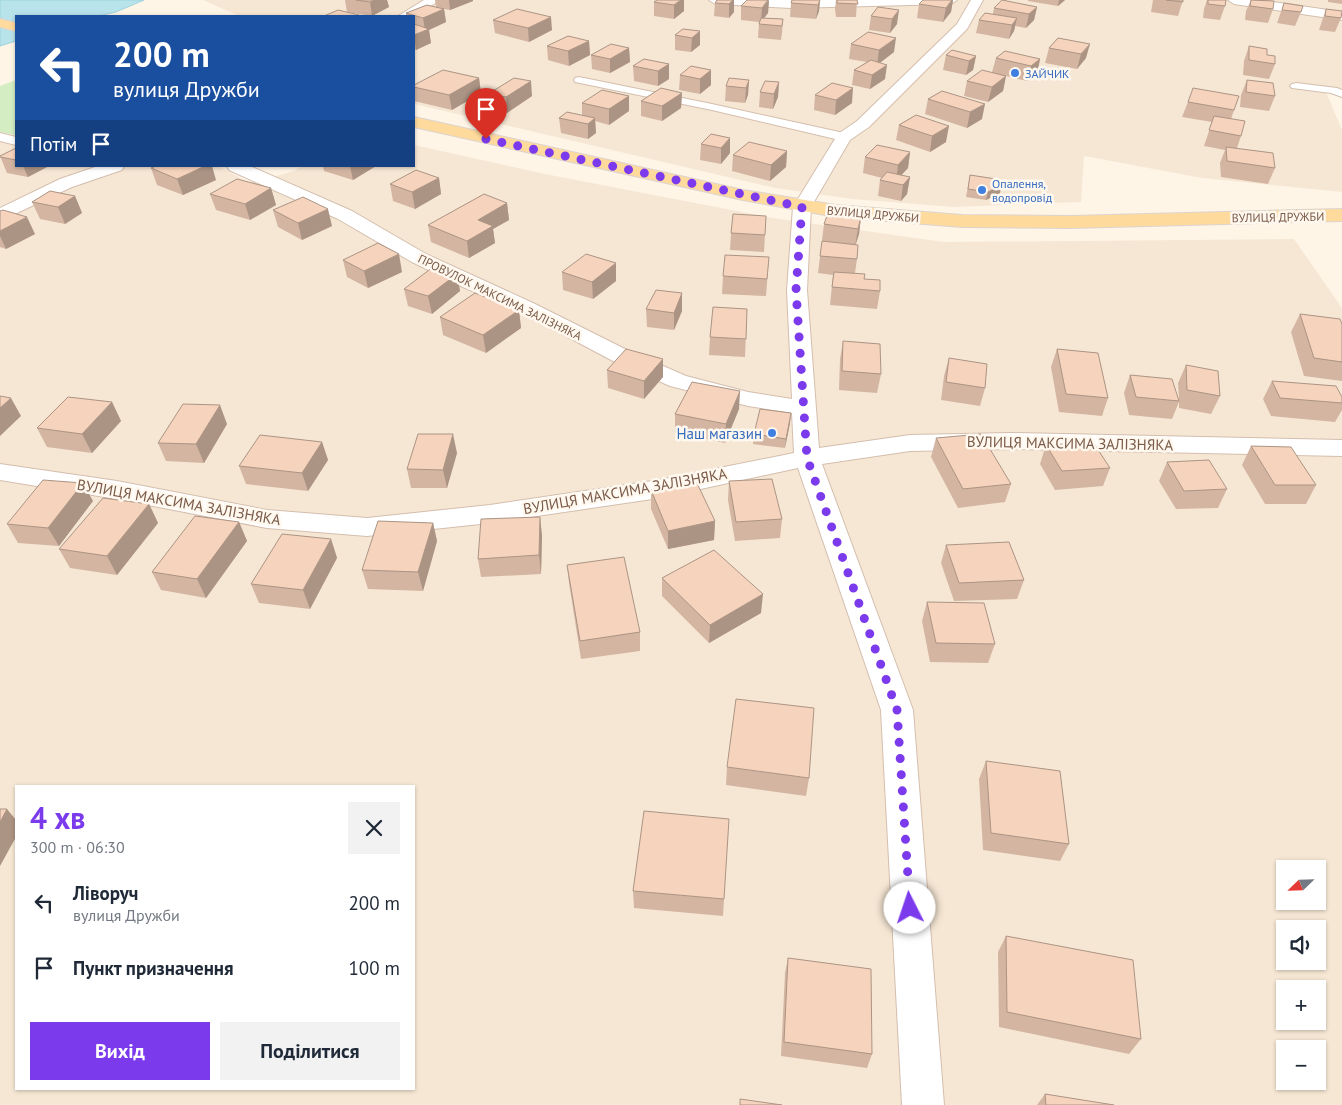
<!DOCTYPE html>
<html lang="uk">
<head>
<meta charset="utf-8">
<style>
  :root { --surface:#fff; --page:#f2f2f3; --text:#1f2937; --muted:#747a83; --accent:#7c3aed }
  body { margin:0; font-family:"PT Sans",sans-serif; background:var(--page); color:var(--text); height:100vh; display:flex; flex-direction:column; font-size:19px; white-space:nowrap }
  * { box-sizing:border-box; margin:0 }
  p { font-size:16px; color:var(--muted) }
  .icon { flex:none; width:28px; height:28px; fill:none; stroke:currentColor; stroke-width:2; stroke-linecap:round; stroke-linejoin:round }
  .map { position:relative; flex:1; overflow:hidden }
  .drawer { position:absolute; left:15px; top:785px; width:400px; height:305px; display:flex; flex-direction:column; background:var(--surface); border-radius:0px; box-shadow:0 1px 4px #0004 }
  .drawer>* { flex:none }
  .banner { position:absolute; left:15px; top:15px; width:400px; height:152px; border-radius:0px; box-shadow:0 1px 4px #0004; background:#1a4fa0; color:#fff; overflow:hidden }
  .needle { width:32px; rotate:247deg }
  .buttons { position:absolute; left:1276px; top:860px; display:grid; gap:10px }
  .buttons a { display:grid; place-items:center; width:50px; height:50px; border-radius:0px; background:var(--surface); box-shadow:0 1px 4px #0004; font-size:25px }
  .pin { position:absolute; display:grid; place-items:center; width:42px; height:42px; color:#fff; margin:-51px -21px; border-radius:50% 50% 50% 0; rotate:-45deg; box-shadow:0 0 5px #0007 }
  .pin .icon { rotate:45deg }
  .me { position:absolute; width:55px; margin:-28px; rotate:356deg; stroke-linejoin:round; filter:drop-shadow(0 0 4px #0008) }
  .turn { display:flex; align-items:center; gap:18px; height:105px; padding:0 15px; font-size:22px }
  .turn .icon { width:65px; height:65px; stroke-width:2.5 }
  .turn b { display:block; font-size:35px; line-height:42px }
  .then { display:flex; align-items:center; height:48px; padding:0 15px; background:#0003; gap:10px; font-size:19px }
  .round { display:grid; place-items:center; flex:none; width:52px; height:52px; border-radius:0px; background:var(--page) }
  .headline { display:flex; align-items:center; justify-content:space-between; height:85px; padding:0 15px }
  h1 { font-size:30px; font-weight:800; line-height:38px; color:var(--accent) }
  .cta { display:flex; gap:10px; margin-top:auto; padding:10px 15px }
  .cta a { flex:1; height:58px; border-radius:0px; background:var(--accent); color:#fff; font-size:20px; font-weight:800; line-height:58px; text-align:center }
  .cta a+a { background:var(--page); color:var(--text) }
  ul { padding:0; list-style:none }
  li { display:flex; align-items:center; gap:15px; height:65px; padding:0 15px }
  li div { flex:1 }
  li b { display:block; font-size:19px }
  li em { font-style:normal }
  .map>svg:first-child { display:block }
  .residential { fill:#f6e7d4; fill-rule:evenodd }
  .green { fill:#d4edc3 }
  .water { fill:#b9e3ea; stroke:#9ed3dc }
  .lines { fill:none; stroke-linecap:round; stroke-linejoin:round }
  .service-casing { stroke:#d4beae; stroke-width:2 }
  .minor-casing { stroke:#d4beae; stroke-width:2 }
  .tertiary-casing { stroke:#d4beae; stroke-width:2 }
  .primary-casing { stroke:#dcd4cf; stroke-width:2 }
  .service { fill:#fff; fill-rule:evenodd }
  .minor { fill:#fff; fill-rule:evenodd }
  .tertiary { fill:#fff; fill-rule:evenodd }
  .primary { fill:#ffda9d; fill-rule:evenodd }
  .wall { fill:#d3b5a2 }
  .shaded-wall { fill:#ac9484 }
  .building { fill:#f5d3bc; stroke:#ac9484 }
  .route { stroke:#7c3aed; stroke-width:9; stroke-dasharray:0 16.2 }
  .shop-dot { fill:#3f7fe0; stroke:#fff8ef; stroke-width:2 }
  .labels { text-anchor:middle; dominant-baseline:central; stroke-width:5; stroke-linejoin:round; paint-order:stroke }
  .far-shop-label { font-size:12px; fill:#366cbe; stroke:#fff8ef; text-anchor:start }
  .far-street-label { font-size:12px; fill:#7a5a48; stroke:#fff8ef }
  .shop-label { font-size:15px; fill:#366cbe; stroke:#fff8ef; text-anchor:end }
  .street-label { font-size:15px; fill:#7a5a48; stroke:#fff8ef }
</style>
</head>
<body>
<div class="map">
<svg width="1342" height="1105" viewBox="0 0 1342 1105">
  <rect width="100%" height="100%" fill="#fef5e7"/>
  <path class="residential" d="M203 0H1342V93L1326 92 1342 130V192L1202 178 1084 156 1081 202 954 207 852 199 775 188 414 104V16H239Z
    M0 133 16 138V166H218L250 183 294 171 302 166H414V145L545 174 773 218 944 242 1294 239 1342 308V1105H0ZM16 786H414V1089H16ZM1285 869H1318V901H1285ZM1285 929H1318V961H1285ZM1285 989H1318V1021H1285ZM1285 1049H1318V1081H1285Z"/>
  <path class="green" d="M16 80V135H15L0 132V86Z"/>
  <path class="water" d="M0 0H144L116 12 98 16H16V41L0 46Z"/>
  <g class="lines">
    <defs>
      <path id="service" d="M579 77 712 104 844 133 850 137 844 141 712 110 575 82 574 80 575 78Z
        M1296 83 1337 88 1342 90V97L1331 93 1292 88 1290 86 1292 84Z
        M0 133 16 137V145L0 141Z"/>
      <path id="minor" d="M424 0H440L414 17 398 16Z
        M709 0H957L951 4 791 8 715 4Z
        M971 0H983L967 29 869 127 850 140 811 207 807 290 819 448 910 435 1012 433 1342 440V456L1012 449 910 451 822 464 913 710 944 1105H902L881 710 798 468 659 498 490 523 367 536 267 528 117 499 0 480V464L117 481 267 510 367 518 490 505 659 480 794 453 792 413 748 406 670 386 613 361 519 311 463 287 412 262 338 219 229 170 227 166H250L352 211 426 254 533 303 629 351 686 376 748 392 792 399 787 290 793 207 838 134 857 121 957 24Z
        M98 166H124L122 170 72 187 0 221V208L60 179Z"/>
      <path id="tertiary" d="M1228 0H1260L1342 12V20L1234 4Z"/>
      <path id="primary" d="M0 19 16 23V31L0 27Z
        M414 117 743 190 836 205 962 215 1071 216 1342 209V221L1071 228 962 227 836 217 743 200 414 127Z"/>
    </defs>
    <use href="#service" class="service-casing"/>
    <use href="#minor" class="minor-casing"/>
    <use href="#tertiary" class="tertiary-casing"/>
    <use href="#primary" class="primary-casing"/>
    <use href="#service" class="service"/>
    <use href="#minor" class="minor"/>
    <use href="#tertiary" class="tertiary"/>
    <use href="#primary" class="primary"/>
  </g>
  <path class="wall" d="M345 0H387L389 7 372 16 347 12Z
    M435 0H473V1L450 10 444 9 446 22 429 30 431 43 416 50 414 49V16H406V13L436 7Z
    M684 0V11L674 19 654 16V2Z
    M717 0H734V12L729 18 714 16 715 3Z
    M769 0 768 13 764 18 783 19 782 33 781 40 758 38 759 22 741 20V6Z
    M820 0 819 11 816 19 790 17 791 3Z
    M836 0H857L856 17H836L835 9Z
    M923 0H953L951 12 943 22 917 18 919 4Z
    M1028 0H1065L1058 6 1028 1Z
    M1153 0H1183L1178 16 1151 12Z
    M1207 0H1226L1225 6 1220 20 1203 18 1204 9Z
    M1251 0H1267L1273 9 1268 23 1245 20 1246 11Z
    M1328 0H1342V4L1328 2Z
    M1284 3 1301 12 1295 26 1277 23Z
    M878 7 897 24 890 33 869 30 871 16Z
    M1037 7 1034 20 1026 28 1015 26 1014 31 1009 39 976 33 979 20 993 14 994 8Z
    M1326 9 1341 18 1335 32 1319 30Z
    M493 20 552 30 529 42 495 33Z
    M700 31V45L691 52 675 50V35Z
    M1058 38 1086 58 1077 69 1045 63 1049 48Z
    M589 41 590 55 569 66 548 60 547 46Z
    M851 44 894 52 880 63 885 79 870 89 852 85 854 70 867 62 849 59Z
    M1249 46 1267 55 1275 64 1269 79 1243 75 1244 61Z
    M629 48 630 62 610 73 592 69 591 55Z
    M946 55 976 56 973 70 966 75 943 70Z
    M996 58 1040 59 1037 74 1027 81 1006 76 1003 91 988 102 964 96 967 81 992 72Z
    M644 59 669 79 658 86 634 81 633 66Z
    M711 70V85L700 94 679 90 680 75Z
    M479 78 481 93 452 110 414 101V85Z
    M749 80 748 95 745 103 725 101 726 86Z
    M1247 80 1275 96 1269 111 1240 107 1241 95Z
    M779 82 778 97 773 109 759 107 760 92Z
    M942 91 982 119 967 128 925 114 928 99Z
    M682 93 681 108 662 121 641 116V101Z
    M488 94 532 96 507 113 490 109Z
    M815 95 852 103 835 115 814 110Z
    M629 96V111L609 125 595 121 596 133 588 139 561 133 559 118 582 115V103Z
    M1239 96 1231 119 1241 136 1237 148 1275 168 1268 184 1221 177 1220 163 1225 150 1204 146 1212 122 1182 117 1188 102Z
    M916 115 946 142 930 152 896 140 899 125Z
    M730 138V153L721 164 700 160 701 144Z
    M16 148V166H49L28 177 7 173 0 156Z
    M787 151 786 167 770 181 732 171 733 155Z
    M910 152 908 168 901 175 910 177 907 194 901 201 878 196 880 180 882 178 863 173 865 157Z
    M323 166H376L353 180 324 171Z
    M151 168 216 180 183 195 157 185Z
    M970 175 1000 193 986 200 966 197Z
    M439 178 441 194 415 209 393 201 390 184Z
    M271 188 276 205 250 220 216 210 210 194Z
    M75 196 82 213 65 224 40 219 32 202Z
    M507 203 509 220 493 229 495 243 469 258 431 242 428 225Z
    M273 210 332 226 302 240 278 227Z
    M0 211 35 234 6 249 0 247Z
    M766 216 764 252 730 250 731 233Z
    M861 217 859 234 856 244 857 259 855 273 864 279 880 291 877 309 830 305 833 275 818 273 824 224Z
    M769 257 766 296 722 294 723 276Z
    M343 260 402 272 368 288 347 277Z
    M616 263V281L593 299 563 290 562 272Z
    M457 274 460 291 432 314 408 306 404 289Z
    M682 293V311L674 330 647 327 646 309Z
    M747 309 745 357 709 355 710 337Z
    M519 310 521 328 486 353 443 335 440 317Z
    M1300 314 1342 324V381L1304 376 1291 332Z
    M843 341 881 374 877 393 839 390 840 359Z
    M1057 349 1108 398 1102 416 1059 412 1051 367Z
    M949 358 985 388 980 406 941 400 944 376Z
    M663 359V377L644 399 608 388 607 370Z
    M1186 365 1220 396 1211 414 1179 408V402L1172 419 1129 415 1124 393 1130 375 1179 399 1178 383Z
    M1272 381 1342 397V410L1335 422 1271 416 1263 399Z
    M112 402 121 421 92 453 47 447 37 428Z
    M739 409 725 443 675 433V414Z
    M790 423 785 448 753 444 754 434Z
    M227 424 204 463 166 461 158 443Z
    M936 438 1011 484 1005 502 958 508 931 457Z
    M322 442 328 460 308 491 246 484 239 466Z
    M1046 445 1110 468 1103 486 1055 490 1040 464Z
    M1251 446 1316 485 1306 504H1265L1242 465Z
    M457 453 447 488H411L407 469Z
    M1167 462 1227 489 1218 508 1176 509 1159 481Z
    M729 481 782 519 780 538 735 541 728 500Z
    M651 490 715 521 714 540 668 549 651 509Z
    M93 501 59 546 18 543 7 524Z
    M149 504 158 523 117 575 70 568 59 549Z
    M540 517 542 536 541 574 481 577 478 559Z
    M239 522 247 541 206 598 161 590 152 572Z
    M433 523 437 541 423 591 368 589 362 570Z
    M331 539 337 558 310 609 259 603 251 584Z
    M946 545 1024 580 1017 599 954 601 941 563Z
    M567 565 640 632V651L581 659 569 583Z
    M662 578 761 613 709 643 662 596Z
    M927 602 995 644 988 663 930 662 922 621Z
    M986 761 1069 844 1060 861 983 850 979 779Z
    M727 767 809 778 806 796 726 785Z
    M633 891 724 899 723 916 634 908Z
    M1006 936 1141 1039 1129 1054 999 1027 998 952Z
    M788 958 872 1054 867 1068 781 1056 785 973Z
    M1045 1094 1114 1105H1037Z"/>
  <path class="shaded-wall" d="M374 0H387L389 7 372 16 370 2Z
    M449 0H473V1L450 10Z
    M681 0H684V11L674 19V5Z
    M733 0H734V12L729 18V4Z
    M769 0 768 13 761 22 762 8Z
    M820 0 819 11 816 19 818 5Z
    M952 0H953L951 12 943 22 946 8Z
    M1059 0H1065L1058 6Z
    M1037 7 1034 20 1026 28 1029 14Z
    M444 9 446 22 429 30 431 43 416 50 414 35 425 30 423 18Z
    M899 10 897 24 890 33 892 19Z
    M551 17 552 30 529 42 528 28Z
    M1017 18 1014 31 1009 39 1012 25Z
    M700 31V45L691 52 692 38Z
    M896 38 894 52 877 65 879 50Z
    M589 41 590 55 569 66 568 51Z
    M1090 44 1086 58 1077 69 1081 54Z
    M629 48 630 62 610 73V59Z
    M976 56 973 70 966 75 969 61Z
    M1040 59 1037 74 1027 81 1031 66Z
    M669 64V79L658 86V71Z
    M887 65 885 79 870 89 872 75Z
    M711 70V85L700 94V79Z
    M1006 76 1003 91 988 102 992 87Z
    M479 78 481 93 452 110 449 95Z
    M749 80 748 95 745 103 746 88Z
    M531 81 532 96 507 113 506 97Z
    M779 82 778 97 773 109 774 94Z
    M853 88 852 103 835 115 836 100Z
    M682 93 681 108 662 121V106Z
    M629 96V111L609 125V109Z
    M985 104 982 119 967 128 970 112Z
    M595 118 596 133 588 139V124Z
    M949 126 946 142 930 152 932 136Z
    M730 138V153L721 164V148Z
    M787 151 786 167 770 181 771 165Z
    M910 152 908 168 896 181 898 165Z
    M23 166H49L28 177Z
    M205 166H212L216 180 183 195 177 179Z
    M350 166H376L353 180Z
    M910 177 907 194 901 201 903 185Z
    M439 178 441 194 415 209 412 192Z
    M1002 185 1000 193 986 200 988 192Z
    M271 188 276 205 250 220 245 204Z
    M75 196 82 213 65 224 58 207Z
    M507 203 509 220 493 229 495 243 469 258 467 241 478 220Z
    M328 209 332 226 302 240 298 223Z
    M27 217 35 234 6 249 0 236V231Z
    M861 217 859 234 855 246 858 229Z
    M399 254 402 272 368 288 364 271Z
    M616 263V281L593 299 592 282Z
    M457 274 460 291 432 314 428 296Z
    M682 293V311L674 330V313Z
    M519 310 521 328 486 353 483 335Z
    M663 359V377L644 399V381Z
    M740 391 739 409 725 443 726 424Z
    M11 398 21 416 0 436V408Z
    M112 402 121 421 92 453 82 434Z
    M220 405 227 424 204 463 196 444Z
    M791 413 790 423 785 448 786 439Z
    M453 434 457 453 447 488 443 470Z
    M322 442 328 460 308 491 302 473Z
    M83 483 93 501 59 546 48 528Z
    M149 504 158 523 117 575 107 556Z
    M540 517 542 536 541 574 539 555Z
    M715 521 714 540 668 549V531Z
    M239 522 247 541 206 598 197 579Z
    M433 523 437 541 423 591 418 572Z
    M331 539 337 558 310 609 303 590Z
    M763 594 761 613 709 643 710 625Z
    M7 809 16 820V837L0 866V822Z"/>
  <path class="building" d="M356 0H374L370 2Z
    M657 0H681L674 5 654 2Z
    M717 0H733L729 4 715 3Z
    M747 0H768L762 8 741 6Z
    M792 0H820L818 5 791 3Z
    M837 0H857L858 4 837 3Z
    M923 0H952L946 8 919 4Z
    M1002 0 1037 7 1029 14 994 8Z
    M1166 0H1183V2Z
    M1208 0H1226L1225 6 1208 4Z
    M1251 0 1274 1 1273 9 1250 6Z
    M1284 3 1303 6 1301 12 1282 10Z
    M427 5 444 9 423 18 406 13Z
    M878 7 899 10 892 19 871 16Z
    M517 9 551 17 528 28 493 20Z
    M1326 9 1342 11 1341 18 1325 16Z
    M338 10 359 15 356 16H324Z
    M985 13 1017 18 1012 25 979 20Z
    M761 18 783 19 782 26 759 24Z
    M414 24 429 29 414 35Z
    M683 29 700 31 692 38 675 35Z
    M868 32 896 38 879 50 851 44Z
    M568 36 589 41 568 51 547 46Z
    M1058 38 1090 44 1081 54 1049 48Z
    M611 44 629 48 610 59 591 55Z
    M1249 46 1267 49V55L1275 56V64L1249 60Z
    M952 50 976 56 969 61 946 55Z
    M1005 51 1040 59 1031 66 996 58Z
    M644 59 669 64 658 71 633 66Z
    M871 60 887 65 872 75 854 70Z
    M691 66 711 70 700 79 680 75Z
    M443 70 479 78 449 95 414 87V85Z
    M982 70 1006 76 992 87 967 81Z
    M514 78 531 81 506 97 488 94Z
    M729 78 749 80 746 88 726 86Z
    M1247 80 1273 83 1275 96 1246 92Z
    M765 81 779 82 774 94 760 92Z
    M832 83 853 88 836 100 815 95Z
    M661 88 682 93 662 106 641 101Z
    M1193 88 1239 96 1234 110 1188 102Z
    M602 90 629 96 609 109 582 103Z
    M942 91 985 104 970 112 928 99Z
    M567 112 595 118 588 124 559 118Z
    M916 115 949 126 932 136 899 125Z
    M1214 116 1245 121 1241 136 1209 130Z
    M711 134 730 138 721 148 701 144Z
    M749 142 787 151 771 165 733 155Z
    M877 145 910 152 898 165 865 157Z
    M1226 147 1273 153 1275 168 1227 161Z
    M16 148V160L0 157V156Z
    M156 166H205L177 179 151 168Z
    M416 170 439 178 412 192 390 184Z
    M887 172 910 177 903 185 880 180Z
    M970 175 996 179 1002 185 988 192 968 189Z
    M237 179 271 188 245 204 210 194Z
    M50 191 75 196 58 207 32 202Z
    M484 194 507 203 478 220 493 226 467 241 428 225Z
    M303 197 328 209 298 223 273 210Z
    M3 210 27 217 0 231V211Z
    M828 213 861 217 858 229 824 224Z
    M733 214 766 216 765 235 731 233Z
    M822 241 858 245 857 259 820 256Z
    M378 243 399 254 364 271 343 260Z
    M586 254 616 263 592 282 562 272Z
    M725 255 769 257 767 279 723 276Z
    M433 267 457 274 428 296 404 289Z
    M834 272 865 274 864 279 880 280V291L832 287Z
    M656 290 682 293 674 313 646 309Z
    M475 293 519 310 483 335 440 317Z
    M713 307 747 309 746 339 710 337Z
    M1300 314 1340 319 1342 324V362L1314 358Z
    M843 341 880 344 881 374 842 371Z
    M626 349 663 359 644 381 607 370Z
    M1057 349 1098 353 1108 398 1066 394Z
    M949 358 987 364 985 388 946 382Z
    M1186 365 1218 371 1220 396 1187 390Z
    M1130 375 1172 379 1179 401 1136 397Z
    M1272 381 1336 386 1342 397V403L1280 398Z
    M692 382 740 391 726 424 675 414Z
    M0 396 11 398 0 408Z
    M68 397 112 402 82 434 37 428Z
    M183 404 220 405 196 444 158 443Z
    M760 409 791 413 786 439 754 434Z
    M418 434H453L443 470 407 469Z
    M981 434 1011 484 963 489 936 438Z
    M260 435 322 442 302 473 239 466Z
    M1093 442 1110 468 1062 471 1046 445Z
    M1251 446 1291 447 1316 485H1275Z
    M1209 460 1227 489 1184 491 1167 462Z
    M772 479 782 519 736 522 729 481Z
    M43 480 83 483 48 528 7 524Z
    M696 481 715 521 668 531 651 490Z
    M103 498 149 504 107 556 59 549Z
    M195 516 239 522 197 579 152 572Z
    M540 517 539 555 478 559 481 519Z
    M378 521 433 523 418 572 362 570Z
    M282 534 331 539 303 590 251 584Z
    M1009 542 1024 580 959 583 946 545Z
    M714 550 763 594 710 625 662 578Z
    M624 557 640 632 580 641 567 565Z
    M927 602 984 603 995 644 936 643Z
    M736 699 814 708 809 778 727 767Z
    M986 761 1060 771 1069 844 991 833Z
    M0 809H7L0 822Z
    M644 811 729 819 724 899 633 891Z
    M1006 936 1133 960 1141 1039 1007 1012Z
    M788 958 871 969 872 1054 784 1042Z
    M1045 1094 1114 1105H1046Z
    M740 1099 782 1105H740Z"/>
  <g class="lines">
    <path class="route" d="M486 139 802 207 796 290 807 458 897 710 910 908"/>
  </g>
  <g class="shop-dot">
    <circle cx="1015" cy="73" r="5"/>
    <circle cx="982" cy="190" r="5"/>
    <circle cx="772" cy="433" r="5"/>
  </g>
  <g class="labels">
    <g class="far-shop-label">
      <text x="1025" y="73">ЗАЙЧИК</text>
      <text x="992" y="183">Опалення,<tspan x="992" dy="14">водопровід</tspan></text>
    </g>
    <g class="far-street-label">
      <text transform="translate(873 214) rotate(5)">ВУЛИЦЯ ДРУЖБИ</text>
      <text transform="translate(1278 217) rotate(-1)">ВУЛИЦЯ ДРУЖБИ</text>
      <text transform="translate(500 297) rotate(26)">ПРОВУЛОК МАКСИМА ЗАЛІЗНЯКА</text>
    </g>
    <g class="shop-label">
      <text x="762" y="433">Наш магазин</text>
    </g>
    <g class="street-label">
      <text transform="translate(1070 443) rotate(1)">ВУЛИЦЯ МАКСИМА ЗАЛІЗНЯКА</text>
      <text transform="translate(625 491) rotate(-10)">ВУЛИЦЯ МАКСИМА ЗАЛІЗНЯКА</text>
      <text transform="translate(179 502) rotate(10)">ВУЛИЦЯ МАКСИМА ЗАЛІЗНЯКА</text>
    </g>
  </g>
</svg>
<div class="buttons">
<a><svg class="needle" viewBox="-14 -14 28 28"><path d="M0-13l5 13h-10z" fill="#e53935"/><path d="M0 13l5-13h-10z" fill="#747a83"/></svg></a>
<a><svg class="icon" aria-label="sound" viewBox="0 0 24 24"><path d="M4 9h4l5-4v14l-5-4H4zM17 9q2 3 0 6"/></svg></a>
<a>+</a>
<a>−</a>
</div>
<div class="pin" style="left:486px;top:139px;background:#d93025"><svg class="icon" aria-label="arrive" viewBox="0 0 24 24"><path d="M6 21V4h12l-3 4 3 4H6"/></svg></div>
<svg class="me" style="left:910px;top:908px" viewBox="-20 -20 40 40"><circle r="19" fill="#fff"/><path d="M0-13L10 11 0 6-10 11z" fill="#7c3aed"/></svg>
<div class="banner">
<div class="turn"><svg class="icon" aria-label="left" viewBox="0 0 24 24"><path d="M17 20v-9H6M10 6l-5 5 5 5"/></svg><div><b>200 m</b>вулиця Дружби</div></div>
<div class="then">Потім<svg class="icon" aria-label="arrive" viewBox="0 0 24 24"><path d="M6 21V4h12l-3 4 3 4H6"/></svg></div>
</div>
<section class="drawer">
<div class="headline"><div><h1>4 хв</h1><p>300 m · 06:30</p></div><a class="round"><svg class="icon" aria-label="close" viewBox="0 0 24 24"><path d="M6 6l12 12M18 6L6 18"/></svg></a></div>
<ul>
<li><svg class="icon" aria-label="left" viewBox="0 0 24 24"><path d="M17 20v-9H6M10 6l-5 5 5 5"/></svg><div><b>Ліворуч</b><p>вулиця Дружби</p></div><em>200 m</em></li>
<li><svg class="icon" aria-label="arrive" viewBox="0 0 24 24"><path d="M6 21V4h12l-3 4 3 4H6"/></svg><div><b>Пункт призначення</b></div><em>100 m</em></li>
</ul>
<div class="cta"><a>Вихід</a><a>Поділитися</a></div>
</section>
</div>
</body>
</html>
